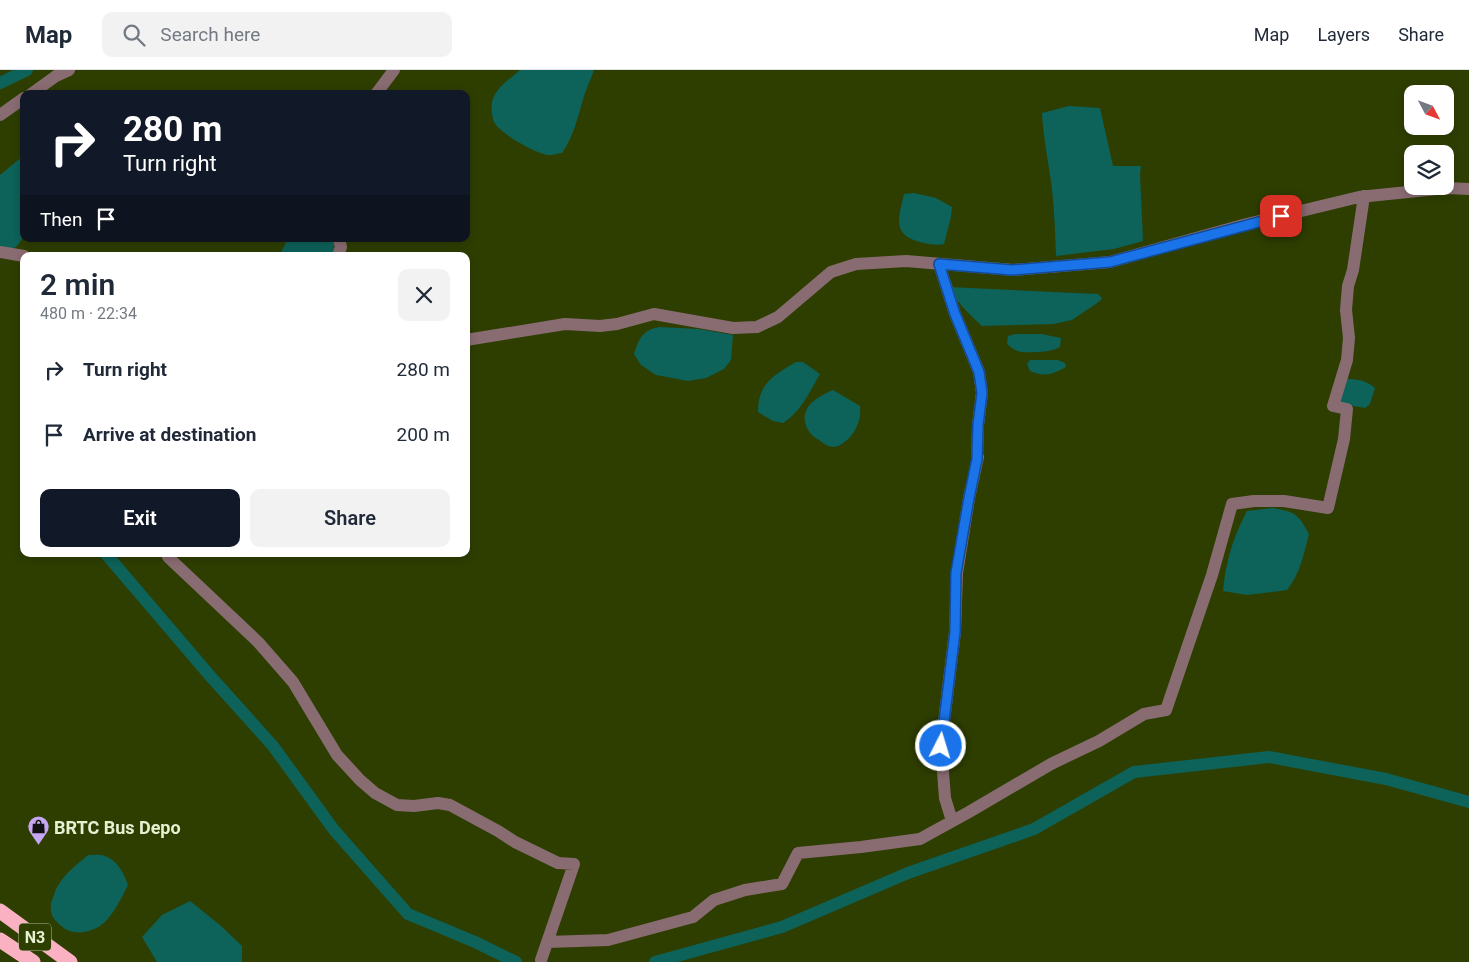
<!DOCTYPE html>
<html lang="en">
<head>
<meta charset="utf-8">
<style>
  :root { --surface:#fff; --page:#f2f2f3; --text:#1f2937; --muted:#747a83; --line:#e0e1e3; --accent:#111827 }
  body { margin:0; font-family:Roboto,sans-serif; background:var(--page); color:var(--text); height:100vh; display:flex; flex-direction:column; font-size:19px; white-space:nowrap }
  * { box-sizing:border-box; margin:0 }
  p { font-size:16px; color:var(--muted) }
  .icon { flex:none; width:28px; height:28px; fill:none; stroke:currentColor; stroke-width:2; stroke-linecap:round; stroke-linejoin:round }
  .map { position:relative; flex:1; overflow:hidden }
  .panel { position:absolute; left:20px; top:182px; width:450px; height:305px; display:flex; flex-direction:column; background:var(--surface); border-radius:10px; box-shadow:0 2px 8px #0003 }
  .panel>* { flex:none }
  .top-card { position:absolute; left:20px; top:20px; width:450px; height:152px; border-radius:10px; box-shadow:0 2px 8px #0003; background:#111827; color:#fff; overflow:hidden }
  .needle { width:32px; rotate:131deg }
  .controls { position:absolute; left:1404px; top:15px; display:grid; gap:10px }
  .controls a { display:grid; place-items:center; width:50px; height:50px; border-radius:10px; background:var(--surface); box-shadow:0 2px 8px #0003; font-size:25px }
  .pin { position:absolute; display:grid; place-items:center; width:42px; height:42px; color:#fff; margin:-21px; border-radius:10px; box-shadow:0 2px 8px #0006 }
  .me { position:absolute; width:55px; margin:-28px; rotate:5deg; stroke-linejoin:round; filter:drop-shadow(0 0 4px #0008) }
  .turn { display:flex; align-items:center; gap:18px; height:105px; padding:0 20px; font-size:22px }
  .turn .icon { width:65px; height:65px; stroke-width:2.5 }
  .turn b { display:block; font-size:35px; line-height:42px }
  .then { display:flex; align-items:center; height:48px; padding:0 20px; background:#0003; gap:10px; font-size:19px }
  .round { display:grid; place-items:center; flex:none; width:52px; height:52px; border-radius:10px; background:var(--page) }
  .overview { display:flex; align-items:center; justify-content:space-between; height:85px; padding:0 20px }
  h1 { font-size:30px; font-weight:600; line-height:38px }
  .cta { display:flex; gap:10px; margin-top:auto; padding:10px 20px }
  .cta a { flex:1; height:58px; border-radius:10px; background:var(--accent); color:#fff; font-size:20px; font-weight:600; line-height:58px; text-align:center }
  .cta a+a { background:var(--page); color:var(--text) }
  ul { padding:0; list-style:none }
  li { display:flex; align-items:center; gap:15px; height:65px; padding:0 20px }
  li div { flex:1 }
  li b { display:block; font-size:19px }
  li em { font-style:normal }
  header { display:flex; align-items:center; gap:30px; box-sizing:border-box; height:70px; padding:0 25px; background:var(--surface); border-bottom:1px solid var(--line) }
  header strong { font-size:24px }
  nav { display:flex; gap:28px; margin-inline-start:auto; font-size:18px }
  .search { width:350px; height:45px; background:var(--page); display:flex; align-items:center; gap:12px; box-sizing:border-box; padding:0 18px; border-radius:10px; color:var(--muted); font-size:19px }
  .map>svg:first-child { display:block }
  .water { fill:#0d6259 }
  .lines { fill:none; stroke-linecap:round; stroke-linejoin:round }
  .canal { stroke:#0d6259; stroke-width:12 }
  .street { stroke:#896c72; stroke-width:12 }
  .highway { stroke:#fab2c3; stroke-width:15 }
  .route-casing { stroke:#114b97; stroke-width:12 }
  .route { stroke:#1a73e8; stroke-width:9 }
  .labels { text-anchor:middle; dominant-baseline:central; stroke-width:4; stroke-linejoin:round; paint-order:stroke }
  .shield { fill:#2e3e00; stroke:#aebb93; stroke-width:1 }
  .shield-label { font-size:16px; font-weight:bold; fill:#e5f1d2 }
  .poi-label { font-size:18px; font-weight:bold; fill:#e5f1d2; stroke:#2e3e00; text-anchor:start }
</style>
</head>
<body>
<header>
<strong>Map</strong>
<div class="search"><svg class="icon" aria-label="search" viewBox="0 0 24 24"><circle cx="10" cy="10" r="6"/><path d="M15 15l6 6"/></svg>Search here</div>
<nav><a>Map</a><a>Layers</a><a>Share</a></nav>
</header>
<div class="map">
<svg width="1469" height="892" viewBox="0 0 1469 892">
  <rect width="100%" height="100%" fill="#2e3e00"/>
  <path class="water" d="M520 0H594C591 9 587 17 584 26 578 46 574 66 562 83 559 83 554 85 551 85 539 86 499 63 494 52 492 48 491 37 492 32 495 18 510 9 520 0Z
    M1069 36 1100 38 1113 96H1141L1140 104 1143 171 1114 179 1056 186C1055 159 1054 131 1050 105 1047 84 1043 64 1042 43Z
    M24 87 23 167C16 180 14 179 0 178V105L18 90Z
    M914 123 936 128 952 137 951 147 944 174C936 176 928 174 920 172 891 165 899 146 904 124Z
    M288 169H334V181L332 186H279Z
    M949 217 1098 224 1102 228 1100 231 1072 250 1054 254 982 256C969 244 957 233 949 217Z
    M659 257 699 259 733 265 731 290 724 299 706 308 688 311 656 305 641 295 634 284C639 269 642 260 659 257Z
    M1015 264H1041L1061 268 1060 277C1052 282 1031 283 1021 282 1015 281 1011 277 1007 274L1008 266Z
    M1030 290H1058L1065 293 1066 297C1051 305 1045 307 1030 301L1027 294Z
    M796 292H803L820 304C810 321 801 342 783 353L773 351 758 342C758 313 774 305 796 292Z
    M1345 309C1357 309 1366 310 1375 318L1370 334 1365 338 1342 334 1339 330Z
    M833 320 860 336C861 346 859 353 854 362 850 368 841 377 833 377 828 377 823 373 819 370 812 366 807 361 805 352 802 335 819 326 833 320Z
    M1273 438C1296 442 1298 444 1309 464 1304 484 1300 504 1287 520L1247 525 1223 521C1226 491 1233 467 1247 441Z
    M88 785C93 785 100 784 105 786 117 790 124 803 128 815 122 827 112 848 100 856 86 864 70 866 58 853 55 850 51 846 51 840 50 836 52 829 54 825 58 809 76 795 88 785Z
    M190 831 220 855 242 876V892H157L142 867 162 845Z"/>
  <g class="lines">
    <path class="canal" d="M0 13 27 0
      M106 484 211 607 273 676 334 760 408 844 475 872 516 892
      M655 892 782 857 908 803 1034 759 1134 702 1269 687 1386 709 1469 732"/>
    <path class="street" d="M31 24 56 6 69 0
      M376 24 394 0
      M0 45 24 28
      M0 182 24 186
      M338 186 341 177 339 169
      M939 194 955 244 979 302 982 323 978 355 977 389
      M466 270 565 254 600 256 617 254 654 244 733 258 757 257 778 247 831 202 856 194 906 191 1013 200 1110 192 1243 155 1359 127 1447 118 1469 119
      M169 484 168 487 258 572 293 612 337 685 360 710 375 723 397 735 414 736 438 733 450 735 498 761 515 772 558 793 574 794 541 890
      M952 751 945 728 941 676 955 562 957 503 969 428 978 387
      M547 872 608 870 693 847 714 830 745 820 782 814 798 783 861 777 920 769 969 742 1051 694 1099 671 1144 644 1166 640 1212 505 1232 434 1254 431H1284L1328 438 1344 369 1347 339 1333 336 1347 290 1349 268 1346 240 1348 216 1353 200 1364 126"/>
    <path class="highway" d="M0 841 70 892
      M0 870 33 892"/>
  </g>
  <g class="lines">
    <defs>
      <path id="route" d="M941 676 955 562 956 503 969 428 977 389 978 355 982 323 979 302 955 244 939 194 1012 200 1110 192 1281 146"/>
    </defs>
    <use href="#route" class="route-casing"/>
    <use href="#route" class="route"/>
  </g>
  <defs>
    <symbol id="shop-pin" viewBox="-11 -11 22 30"><path d="M0 17L-7.5 6A9.5 9.5 0 1 1 7.5 6Z" fill="#c6a6f0" stroke="#2e3e00"/><path d="M-5-2.5h2.3a2.7 3.5 0 0 1 5.4 0H5L5.5 6h-11ZM-1.5-2.5h3a1.5 2.3 0 0 0-3 0Z" fill="#111"/></symbol>
  </defs>
  <g fill-rule="evenodd">
    <use href="#shop-pin" x="26" y="744" width="25" height="34"/>
  </g>
  <g class="labels">
    <rect class="shield" x="19" y="853.5" width="32" height="27" rx="4"/>
    <g class="shield-label">
      <text x="35" y="867">N3</text>
    </g>
    <g class="poi-label">
      <text x="54" y="757">BRTC Bus Depo</text>
    </g>
  </g>
</svg>
<div class="controls">
<a><svg class="needle" viewBox="-14 -14 28 28"><path d="M0-13l5 13h-10z" fill="#e53935"/><path d="M0 13l5-13h-10z" fill="#747a83"/></svg></a>
<a><svg class="icon" aria-label="layers" viewBox="0 0 24 24"><path d="M12 4l9 5-9 5-9-5zM3 14l9 5 9-5"/></svg></a>
</div>
<div class="pin" style="left:1281px;top:146px;background:#d93025"><svg class="icon" aria-label="arrive" viewBox="0 0 24 24"><path d="M6 21V4h12l-3 4 3 4H6"/></svg></div>
<svg class="me" style="left:941px;top:676px" viewBox="-20 -20 40 40"><circle r="17" fill="#1a73e8" stroke="#fff" stroke-width="3"/><path d="M0-11L8 9 0 5-8 9z" fill="#fff"/></svg>
<div class="top-card">
<div class="turn"><svg class="icon" aria-label="right" viewBox="0 0 24 24"><path d="M7 20v-9h11M14 6l5 5-5 5"/></svg><div><b>280 m</b>Turn right</div></div>
<div class="then">Then<svg class="icon" aria-label="arrive" viewBox="0 0 24 24"><path d="M6 21V4h12l-3 4 3 4H6"/></svg></div>
</div>
<section class="panel">
<div class="overview"><div><h1>2 min</h1><p>480 m · 22:34</p></div><a class="round"><svg class="icon" aria-label="close" viewBox="0 0 24 24"><path d="M6 6l12 12M18 6L6 18"/></svg></a></div>
<ul>
<li><svg class="icon" aria-label="right" viewBox="0 0 24 24"><path d="M7 20v-9h11M14 6l5 5-5 5"/></svg><div><b>Turn right</b></div><em>280 m</em></li>
<li><svg class="icon" aria-label="arrive" viewBox="0 0 24 24"><path d="M6 21V4h12l-3 4 3 4H6"/></svg><div><b>Arrive at destination</b></div><em>200 m</em></li>
</ul>
<div class="cta"><a>Exit</a><a>Share</a></div>
</section>
</div>
</body>
</html>
